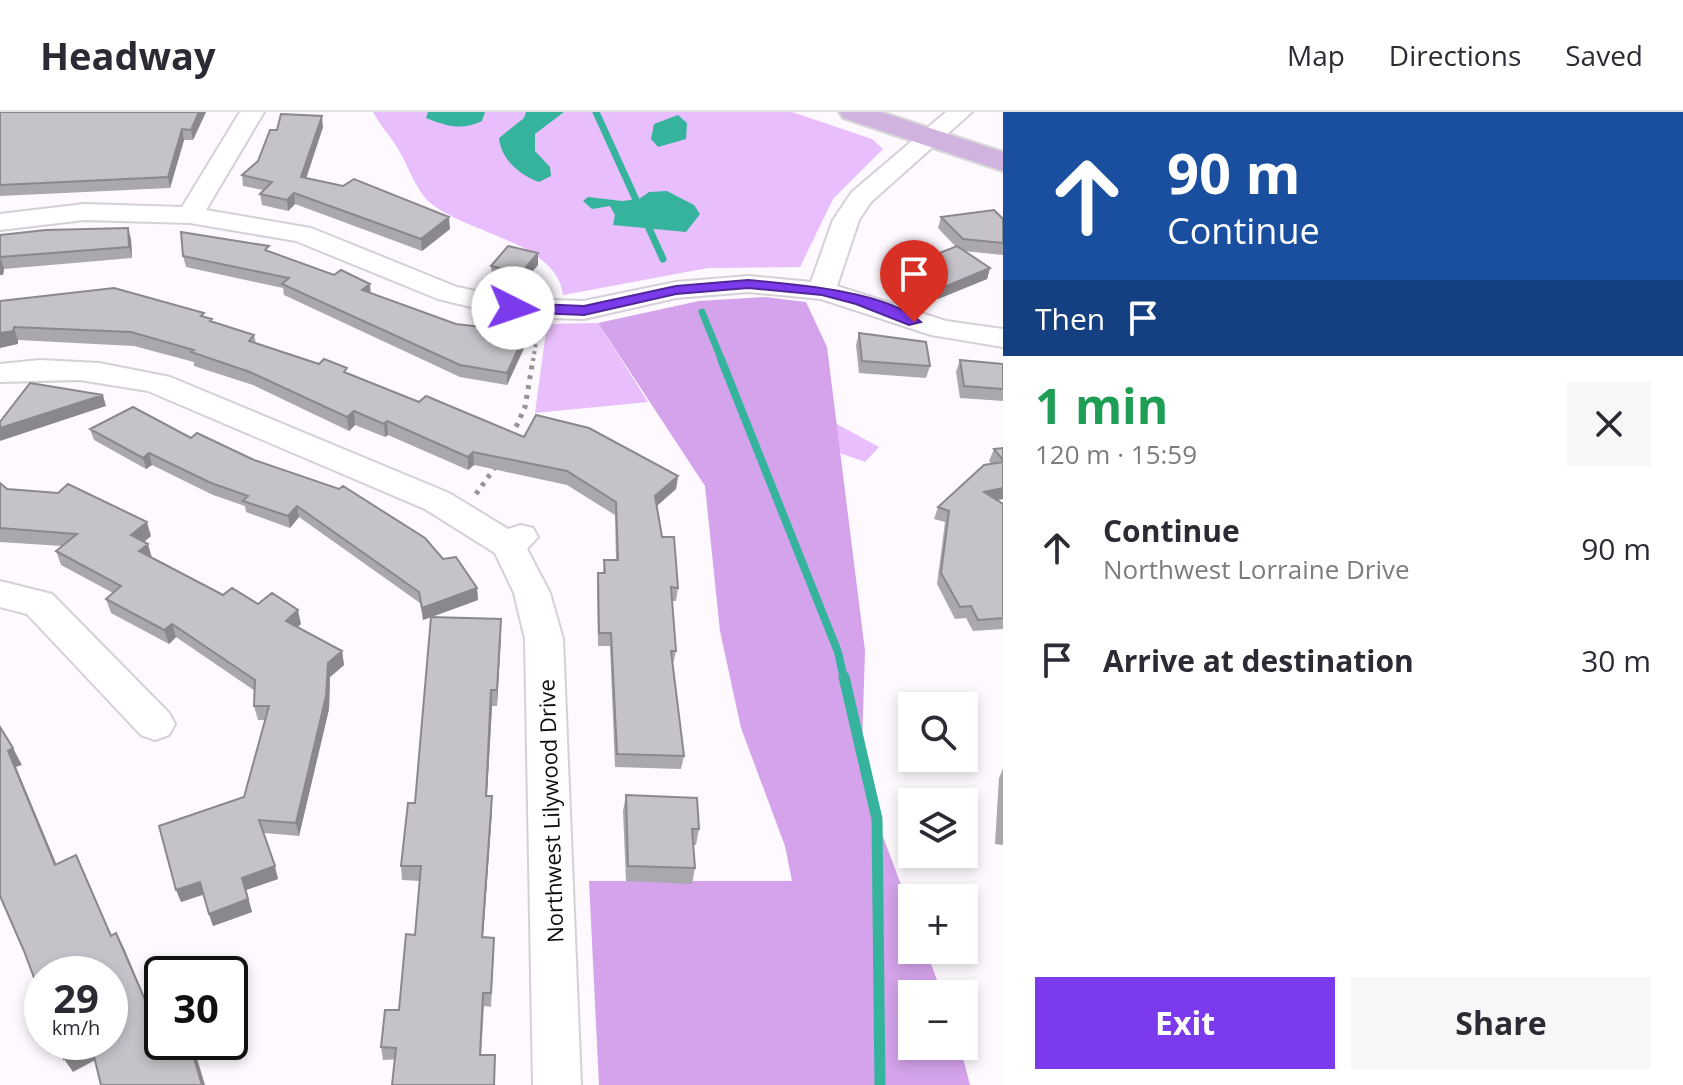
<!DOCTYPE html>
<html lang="en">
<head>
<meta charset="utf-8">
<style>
  :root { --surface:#fff; --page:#f7f7f7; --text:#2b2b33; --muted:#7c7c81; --line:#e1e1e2; --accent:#7c3aed }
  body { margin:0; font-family:"Open Sans",sans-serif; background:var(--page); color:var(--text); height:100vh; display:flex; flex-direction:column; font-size:30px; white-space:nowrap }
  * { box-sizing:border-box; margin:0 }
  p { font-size:26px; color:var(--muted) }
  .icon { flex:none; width:44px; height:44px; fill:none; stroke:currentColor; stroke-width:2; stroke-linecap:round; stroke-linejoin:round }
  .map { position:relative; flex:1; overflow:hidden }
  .details { display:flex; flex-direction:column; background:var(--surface); width:680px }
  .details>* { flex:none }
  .hud { background:#1a4fa0; color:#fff; overflow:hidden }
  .tools { position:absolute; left:898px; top:580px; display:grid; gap:16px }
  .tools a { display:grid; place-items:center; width:80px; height:80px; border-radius:0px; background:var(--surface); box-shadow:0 4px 12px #0003; font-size:40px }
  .speed { position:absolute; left:24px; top:844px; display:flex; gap:16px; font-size:40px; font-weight:700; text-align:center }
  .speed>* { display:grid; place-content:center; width:104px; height:104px; border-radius:50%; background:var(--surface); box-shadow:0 4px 12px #0003; line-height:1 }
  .speed small { font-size:20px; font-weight:400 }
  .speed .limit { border:4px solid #111; border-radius:12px; background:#fff; color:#111 }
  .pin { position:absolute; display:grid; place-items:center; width:68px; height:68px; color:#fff; margin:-82px -34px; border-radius:50% 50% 50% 0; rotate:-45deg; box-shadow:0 0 8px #0007 }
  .pin .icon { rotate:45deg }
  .me { position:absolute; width:88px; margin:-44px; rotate:94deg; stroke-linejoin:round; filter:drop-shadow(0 0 6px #0008) }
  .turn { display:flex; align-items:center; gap:28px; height:168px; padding:0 32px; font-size:36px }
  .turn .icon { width:104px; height:104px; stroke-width:2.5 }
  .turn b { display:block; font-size:56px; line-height:68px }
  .then { display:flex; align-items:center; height:76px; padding:0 32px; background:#0003; gap:16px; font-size:30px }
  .round { display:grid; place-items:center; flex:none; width:84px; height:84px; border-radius:0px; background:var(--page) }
  .headline { display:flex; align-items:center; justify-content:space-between; height:136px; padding:0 32px }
  h1 { font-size:48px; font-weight:700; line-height:60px; color:#1e9e55 }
  .cta { display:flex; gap:16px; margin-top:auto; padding:16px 32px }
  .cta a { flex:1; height:92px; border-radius:0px; background:var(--accent); color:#fff; font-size:32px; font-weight:700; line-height:92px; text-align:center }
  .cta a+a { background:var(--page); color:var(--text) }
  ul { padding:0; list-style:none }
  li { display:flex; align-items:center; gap:24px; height:112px; padding:0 32px }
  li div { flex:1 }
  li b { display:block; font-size:30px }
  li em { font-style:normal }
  header { display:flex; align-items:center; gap:48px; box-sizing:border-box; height:112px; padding:0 40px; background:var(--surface); border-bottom:2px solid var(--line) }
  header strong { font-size:38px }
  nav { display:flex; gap:44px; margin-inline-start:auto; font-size:28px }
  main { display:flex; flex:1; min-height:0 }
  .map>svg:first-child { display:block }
  .green { fill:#e8befc }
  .forest { fill:#d4a3eb }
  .water { fill:#36b39c }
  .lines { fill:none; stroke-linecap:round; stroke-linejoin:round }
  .stream-far2 { stroke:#36b39c; stroke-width:7 }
  .stream-far1 { stroke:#36b39c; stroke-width:8 }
  .stream { stroke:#36b39c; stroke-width:11 }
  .minor-casing { stroke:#d5d0d7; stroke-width:4 }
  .major-casing { stroke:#d8d8d9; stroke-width:4 }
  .path-far1 { stroke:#969397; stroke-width:4; stroke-dasharray:3 4; stroke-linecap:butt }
  .path { stroke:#969397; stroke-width:5; stroke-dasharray:4 6; stroke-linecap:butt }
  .minor { fill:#fff; fill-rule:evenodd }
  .major { fill:#d1b3df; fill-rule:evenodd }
  .wall { fill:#aaa7ad }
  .shaded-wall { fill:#8b888d }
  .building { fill:#c6c2c9; stroke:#8b888d; stroke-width:2 }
  .route { fill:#7c3aed; stroke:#51269a; stroke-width:2 }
  .labels { text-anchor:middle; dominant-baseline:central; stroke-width:7; stroke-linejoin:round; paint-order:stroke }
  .street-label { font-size:22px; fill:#0e0d0f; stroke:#fff }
</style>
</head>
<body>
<header>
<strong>Headway</strong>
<nav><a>Map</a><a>Directions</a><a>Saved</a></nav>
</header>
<main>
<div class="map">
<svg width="1003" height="973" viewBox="0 0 1003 973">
  <rect width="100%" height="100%" fill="#fdf9ff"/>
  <path class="green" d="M373 0H792L872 27 883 37 833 87 800 155 708 156 563 183C557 129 465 122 428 89 415 76 407 51 397 35 389 23 380 13 373 0Z
    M598 211 648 290 535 301 547 212Z
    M835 311 879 335 865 350 840 341Z"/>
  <path class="forest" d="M765 185 806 190 827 235 865 539 862 633 882 722 912 802V838H926L942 882H912V934H960L970 973H599L589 769H792L785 734 741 616 720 519 705 374 598 211 699 189Z"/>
  <path class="water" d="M428 0H485L482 9C462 19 446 14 426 6Z
    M526 0H564L535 22V39L550 55 551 64 539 70C519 63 501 47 499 26L524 6Z
    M678 3 687 11 686 27 658 35 651 27 654 12Z
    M667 79 694 93 700 102 686 120 613 113 615 103 610 94 592 97 583 89 588 85 622 89 639 87 649 80Z"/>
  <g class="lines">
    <path class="stream-far2" d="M596 0 663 147
      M702 200 722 249"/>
    <path class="stream-far1" d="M721 247 838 540 844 567"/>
    <path class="stream" d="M844 565 877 707 880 973"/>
    <defs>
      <path id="minor" d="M240 0H264L206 98 311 116 457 175 513 187 584 189 676 170 748 164 811 170 833 108 852 80 946 0H972L871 90 859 108 837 174 946 209 1003 217V235L931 223 821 187 748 180 676 186 584 207 513 205 438 187 296 129 190 111 84 108 0 118V102L84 92 182 95Z
        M40 248 99 251 170 265 449 381 508 417 521 413 533 416 538 425 527 437 550 481 563 527 581 973H533L525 527 514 481 495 441 425 397 148 279 80 268 0 270V252Z
        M0 469 52 482 169 601 175 612 169 623 155 628 141 623 27 502 0 495Z"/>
      <path id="major" d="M839 0H881L1003 40V59L843 6Z"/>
    </defs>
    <use href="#minor" class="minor-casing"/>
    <use href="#major" class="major-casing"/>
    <path class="path-far1" d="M533 249 538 218"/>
    <path class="path" d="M512 324 525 295 533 247
      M476 382 496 354"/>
    <use href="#minor" class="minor"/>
    <use href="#major" class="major"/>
  </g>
  <path class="wall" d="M0 0H206L193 28H184L170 76 0 84Z
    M323 15 306 66 450 117 422 139 295 92 288 99 262 93 260 82 263 78 243 74 242 63 258 49 277 18Z
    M941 105 1003 107V143L964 139 990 156 987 167 938 187 909 168 913 156 915 155 917 150 956 135 938 116Z
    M0 123 131 127 132 146 4 157 3 163H0Z
    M270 140 371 181 456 212 526 232 507 273 460 265 284 183 283 176 186 155 183 144Z
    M538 153 521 172 492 165 491 154Z
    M0 189 205 205 213 210 254 223 256 231 348 261 419 290 524 325 678 364 676 377 657 394 662 425 678 476 676 489H672L676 539 673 552 684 644 681 657 615 655 610 534H598L597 474 598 461H603L604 448H616L615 403 567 373 474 353 468 358 388 323 385 325 355 313 349 319 253 273 194 254V250L134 234 18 228V232Z
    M859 221 930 254 926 266 859 261 856 233Z
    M960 248 1003 252V289L960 286 956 260Z
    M90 317 191 326 443 447 477 476 478 488 423 508 420 491 299 405 290 416 246 400 245 394 213 383 152 353 146 357 94 328Z
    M1003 336V387L997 388 1003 392V517L973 519 966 506 955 507 937 472 945 410 934 407 938 395 992 352 989 349 994 337Z
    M0 371 7 377 151 424 144 430 152 446 223 483 258 492 301 512 297 515 342 539 344 553 330 565 329 597 299 724 264 721 278 767 246 778 252 800 213 814 203 783 181 790 244 685 265 608H258L254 594 255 579 176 525 169 532 111 501 106 487 113 481 61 453 56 439 62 434 0 430Z
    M501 523 497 594H492L487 684 492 699 483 825 494 839 491 895 484 894 481 943 383 948 381 935 399 898 415 823 420 769 402 768 401 754 415 691Z
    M1003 657V733L995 732 999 666Z
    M626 683 699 717 696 733H693L695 756 692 772 626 769 623 699Z"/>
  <path class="shaded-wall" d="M199 0H206L193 28 191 18Z
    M322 4 323 15 303 76 301 65Z
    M182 17 184 28 170 76 168 65Z
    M294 81 295 92 288 99 287 88Z
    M449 105 450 117 422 139 421 127Z
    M128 116 131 127 132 146 129 135Z
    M538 141V153L521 172V161Z
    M0 145 4 157 3 163H0Z
    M990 156 987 167 938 187 942 176Z
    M370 172 371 184 362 178Z
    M14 215 18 228V232L0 236V221Z
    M526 220V232L507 273V261Z
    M103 283 106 294 0 329V316Z
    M354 299 355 313 349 319 347 305Z
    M387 309 388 323 385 325 384 312Z
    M473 340 474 353 468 358V345Z
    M149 341 152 353 146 357 143 346Z
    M678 364 676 377 653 397 655 384Z
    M1003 376V387L979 392 984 380Z
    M297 394 299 405 290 416 288 404Z
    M147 410 151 424 135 437 131 423Z
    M148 432 152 446 139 439Z
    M477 476 478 488 423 508 422 496Z
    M298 498 301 512 289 523 286 509Z
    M501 507V523L497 594V578Z
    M172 512 176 525 169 532 164 518Z
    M342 539 344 553 330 565 329 597 299 724 296 711 328 551Z
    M491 578 492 594 486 699V684Z
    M13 636 22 653 16 655 63 768 55 753 8 639Z
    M492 684V699L482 839V825Z
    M275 754 278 767 246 778 252 800 213 814 209 802 242 766Z
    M200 770 204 782 181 790 176 778Z
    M116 821 124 836 162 927Z
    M189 930H192L205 973H202Z
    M91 932 99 946 73 960 64 947Z"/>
  <path class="building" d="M0 0H199L191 18 182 17 168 65 0 73Z
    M281 2 322 4 301 65 343 74 354 67 449 105 421 127 294 81 287 88 260 82 272 70 242 63 258 49 270 18H277Z
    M994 98 1003 107V131L963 127 941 105Z
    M128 116 129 135 0 145V146V123L46 118Z
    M181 120 269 134 265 138 334 163 341 158 370 172 362 178 456 212 526 220 507 261 460 253 282 172 289 166 183 144Z
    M508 134 538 141 521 161 491 154Z
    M957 134 990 156 942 176 913 156 921 153 917 150Z
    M114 176 204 201 201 204 212 207 210 209 254 223 249 229 319 252 324 247 347 256 344 260 419 290 426 284 524 325 536 303 589 316 678 364 655 384 662 425H674L678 476 671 475 676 539H671L684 644 617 642 611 521H599L598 461H605L604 448H618L616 390 567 359 473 340 468 345 387 309 384 312 354 299 347 305 250 260 191 240 194 238 131 220 14 215 13 219 0 221V189Z
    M859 221 926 230 930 254 862 249Z
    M960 248 1003 252V277L964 274Z
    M30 271 103 283 0 316V310Z
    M133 295 191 326 197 321 254 348 339 377 343 374 425 426 443 447 456 445 477 476 422 496 419 480 297 394 288 404 243 389 248 384 211 371 149 341 143 346 90 317Z
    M1003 336V348L994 337Z
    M1003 350V376L984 380 1003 392V506L978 508 971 494 960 495 941 461 949 399 938 395 984 353Z
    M0 371 7 377 58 381 68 372 147 410 131 423 148 432 139 439 223 483 232 476 258 492 272 481 298 498 286 509 342 539 328 551 326 584 296 711 259 708 275 754 242 766 248 787 209 802 200 770 176 778 159 714 244 685 269 594H254L255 568 172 512 164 518 106 487 121 474 56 439 77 422 0 416Z
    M431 505 501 507 497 578H491L486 684H492L482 825 494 826 491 881H483L480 943H495L494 973H392L396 936 381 935 385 898H399L406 822 415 823 421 754H401L408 691H415Z
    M0 615 13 636 8 639 55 753 76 743 111 824 116 821 162 927V930H189L202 973H101L91 932 64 947 58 930H110V862H42V887L24 839 0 784Z
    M626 683 697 686 699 717H692L695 756 628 754Z"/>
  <path class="route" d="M748 168C793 172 887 179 921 210L909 213 856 192 822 183 748 176 676 182 584 203 513 200 506 196 513 191 584 194 676 174Z"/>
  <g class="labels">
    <g class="street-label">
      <text transform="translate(550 699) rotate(-92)">Northwest Lilywood Drive</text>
    </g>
  </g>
</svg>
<div class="tools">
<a><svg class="icon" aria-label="search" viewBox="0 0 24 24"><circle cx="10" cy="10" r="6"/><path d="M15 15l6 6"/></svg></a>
<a><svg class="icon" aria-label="layers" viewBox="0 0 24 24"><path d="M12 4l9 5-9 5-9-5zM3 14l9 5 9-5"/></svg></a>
<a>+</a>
<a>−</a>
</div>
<div class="speed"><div>29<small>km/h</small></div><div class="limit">30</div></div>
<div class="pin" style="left:914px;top:210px;background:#d93025"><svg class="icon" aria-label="arrive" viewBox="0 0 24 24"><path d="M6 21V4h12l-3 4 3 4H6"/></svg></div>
<svg class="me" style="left:513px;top:196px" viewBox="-20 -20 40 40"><circle r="19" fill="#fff"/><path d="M0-13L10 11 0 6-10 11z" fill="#7c3aed"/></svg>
</div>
<section class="details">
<div class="hud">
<div class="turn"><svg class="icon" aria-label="ahead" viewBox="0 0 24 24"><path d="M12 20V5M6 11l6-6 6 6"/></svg><div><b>90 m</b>Continue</div></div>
<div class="then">Then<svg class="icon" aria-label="arrive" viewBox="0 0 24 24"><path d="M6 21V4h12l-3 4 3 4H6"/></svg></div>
</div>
<div class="headline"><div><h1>1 min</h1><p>120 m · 15:59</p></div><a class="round"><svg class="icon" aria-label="close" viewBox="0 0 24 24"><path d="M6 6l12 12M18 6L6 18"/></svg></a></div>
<ul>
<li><svg class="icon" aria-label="ahead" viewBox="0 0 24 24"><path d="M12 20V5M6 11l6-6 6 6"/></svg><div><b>Continue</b><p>Northwest Lorraine Drive</p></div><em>90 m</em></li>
<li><svg class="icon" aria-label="arrive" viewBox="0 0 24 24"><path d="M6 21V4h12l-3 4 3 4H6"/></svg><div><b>Arrive at destination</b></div><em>30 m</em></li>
</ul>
<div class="cta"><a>Exit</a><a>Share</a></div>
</section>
</main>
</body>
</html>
